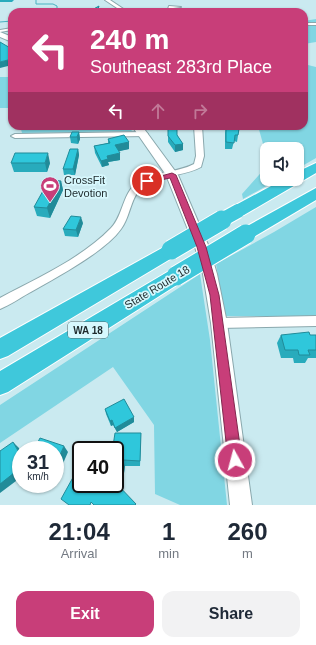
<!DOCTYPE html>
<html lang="en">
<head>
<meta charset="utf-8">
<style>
  :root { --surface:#fff; --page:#f2f2f3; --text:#1f2937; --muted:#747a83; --accent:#c83e79 }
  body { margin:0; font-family:Helvetica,sans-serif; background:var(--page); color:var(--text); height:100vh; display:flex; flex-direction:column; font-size:15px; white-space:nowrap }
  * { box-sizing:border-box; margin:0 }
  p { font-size:13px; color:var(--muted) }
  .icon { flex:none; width:22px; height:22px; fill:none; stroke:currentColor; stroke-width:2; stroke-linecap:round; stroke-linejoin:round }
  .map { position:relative; height:505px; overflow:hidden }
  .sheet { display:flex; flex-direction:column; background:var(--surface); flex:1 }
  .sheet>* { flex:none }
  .guide { position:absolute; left:8px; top:8px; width:300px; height:122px; border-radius:12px; box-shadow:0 1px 3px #0004; background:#c83e79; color:#fff; overflow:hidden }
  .fabs { position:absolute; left:260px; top:142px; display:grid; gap:8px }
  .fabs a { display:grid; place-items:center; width:44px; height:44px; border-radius:8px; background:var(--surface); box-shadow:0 1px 3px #0004; font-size:20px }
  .speed { position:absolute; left:12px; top:441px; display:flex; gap:8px; font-size:20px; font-weight:700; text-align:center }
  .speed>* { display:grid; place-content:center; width:52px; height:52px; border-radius:50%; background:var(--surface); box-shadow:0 1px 3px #0004; line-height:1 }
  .speed small { font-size:10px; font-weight:400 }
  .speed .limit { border:2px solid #111; border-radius:6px; background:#fff; color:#111 }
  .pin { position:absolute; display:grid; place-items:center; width:34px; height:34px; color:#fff; margin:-17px; border:2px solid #fff; border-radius:50%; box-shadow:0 1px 4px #0007 }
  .me { position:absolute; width:44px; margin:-22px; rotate:353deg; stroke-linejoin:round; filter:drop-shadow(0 0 3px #0008) }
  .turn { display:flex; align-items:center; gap:14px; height:84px; padding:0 16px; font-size:18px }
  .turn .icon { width:52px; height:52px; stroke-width:2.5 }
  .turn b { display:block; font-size:28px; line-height:34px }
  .lanes { display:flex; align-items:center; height:38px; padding:0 16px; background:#0003; justify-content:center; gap:20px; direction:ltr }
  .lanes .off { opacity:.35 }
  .eta { display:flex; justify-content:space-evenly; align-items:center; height:68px; text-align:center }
  .eta b { font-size:24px; font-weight:700; line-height:28px }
  .action { display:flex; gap:8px; margin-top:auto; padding:8px 16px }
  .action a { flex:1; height:46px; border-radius:12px; background:var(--accent); color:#fff; font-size:16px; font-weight:700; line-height:46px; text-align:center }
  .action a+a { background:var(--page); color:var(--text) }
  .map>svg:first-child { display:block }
  .green { fill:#81d6e3 }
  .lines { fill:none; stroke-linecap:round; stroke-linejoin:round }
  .stream { stroke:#48b2c1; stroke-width:1 }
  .street-casing { stroke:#8aa8ad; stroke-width:2 }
  .secondary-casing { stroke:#8aa8ad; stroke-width:2 }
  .highway-casing { stroke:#fff; stroke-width:2 }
  .street { fill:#fff; fill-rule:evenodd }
  .secondary { fill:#fff; fill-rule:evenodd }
  .highway { fill:#3fc8db; fill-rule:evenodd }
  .highway-bridge-far1-casing { stroke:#fff; stroke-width:16; stroke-linecap:butt }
  .highway-bridge-casing { stroke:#fff; stroke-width:21; stroke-linecap:butt }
  .highway-bridge-far1 { stroke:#3fc8db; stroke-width:14 }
  .highway-bridge { stroke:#3fc8db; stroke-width:19 }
  .wall { fill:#28abbc }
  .shaded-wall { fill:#218b99 }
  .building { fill:#2fc7db; stroke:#218b99 }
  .route { fill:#c83e79; stroke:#82284f }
  .labels { text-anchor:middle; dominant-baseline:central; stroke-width:3.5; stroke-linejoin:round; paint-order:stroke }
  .shield { fill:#d7f8fd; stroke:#56686b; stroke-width:1 }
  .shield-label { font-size:10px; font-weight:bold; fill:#1e2a2c }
  .poi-label { font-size:11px; fill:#1e2a2c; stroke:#d7f8fd; text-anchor:start }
  .street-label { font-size:11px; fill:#1e2a2c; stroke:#d7f8fd }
</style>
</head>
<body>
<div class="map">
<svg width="316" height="505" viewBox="0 0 316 505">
  <rect width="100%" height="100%" fill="#caeaf0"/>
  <path class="green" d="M316 19V42L304 44V21Z
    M304 64 316 67V158L297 169V149H267V158L258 126H304Z
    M0 77H12V108H0Z
    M20 126H128L132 131 22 133Z
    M267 166V179H279L243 199 242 194Z
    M316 207V316H225L216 264 274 232Z
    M200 274 210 340 227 505H180L155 494 154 425 113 367 0 443V405Z"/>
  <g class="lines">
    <path class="stream" d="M36 0V4H53L57 6V9L53 12
      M0 22 12 21"/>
    <defs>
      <path id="street" d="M105 0H110L128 12H123Z
        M169 6 181 7 173 8 171 12H167Z
        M304 23H316V25H304Z
        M12 28V30L0 32V30Z
        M194 126H202L204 156 201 167C183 177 160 174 144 186 130 196 131 216 121 229 105 252 55 278 29 293 20 298 10 305 0 309V298C37 278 81 259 111 228 124 215 122 192 139 181 155 171 177 173 194 164L196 156Z
        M144 132 148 134 147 136 15 138 11 136 15 134Z
        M316 316V326L219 328 215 327 213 323 215 319 219 318Z"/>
      <path id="secondary" d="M0 32 12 37V42L0 37Z
        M132 126H142L178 175 209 247 217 274 227 323 252 505H230L211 323 203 274 195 247 166 175Z"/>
      <path id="highway" d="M316 163V173L244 215 238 216 232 215 230 211 232 207 284 179H297V172Z
        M316 188V200L252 238 246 240 240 238 237 234 240 230Z
        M171 243 177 245 180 250 177 255 8 356 0 359V338Z
        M176 269 183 271 185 276 183 281 8 392 0 395V371L169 271Z"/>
    </defs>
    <use href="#street" class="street-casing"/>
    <use href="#secondary" class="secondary-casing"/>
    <use href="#highway" class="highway-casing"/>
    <use href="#street" class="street"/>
    <use href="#secondary" class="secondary"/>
    <use href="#highway" class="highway"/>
    <defs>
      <path id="highway-bridge-far1" d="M220 221 238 211"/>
      <path id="highway-bridge" d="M171 250 222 220
        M176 276 246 234"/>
    </defs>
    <use href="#highway-bridge-far1" class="highway-bridge-far1-casing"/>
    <use href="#highway-bridge" class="highway-bridge-casing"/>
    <use href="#highway-bridge-far1" class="highway-bridge-far1"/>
    <use href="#highway-bridge" class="highway-bridge"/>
  </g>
  <path class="wall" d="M0 0H14L12 2H0Z
    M168 126 177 135 183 144V150L175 152 168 142Z
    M226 127 239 129 237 142 234 141 232 149H225V133Z
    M79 132 80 139 78 144 71 143 70 137Z
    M108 139 129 142V149L118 151 120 160 108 162 109 165 102 167 95 153 94 146 108 143Z
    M78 149 79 155 75 175H64L63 169Z
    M11 163H50L47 172H14Z
    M61 181 63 190 50 218 37 216 34 207Z
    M83 223 78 237 65 236 63 229Z
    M281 335H316V358H308L305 363H294L293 358H281L277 343Z
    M105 409 134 422 117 432 113 425 111 426 106 414Z
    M141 433V440L140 466H125L124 473H115V450L113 446Z
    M40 484H54L52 489Z"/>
  <path class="shaded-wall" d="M12 59V65L0 68V62Z
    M79 132 80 139 78 144 77 137Z
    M129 142V149L116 152 115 145Z
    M183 144V150L175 152V145Z
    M78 149 79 155 75 175 73 169Z
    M48 153 50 163 47 172 45 163Z
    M120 153V160L108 162 109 165 102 167 101 161 107 156Z
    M61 181 63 190 50 218 47 208Z
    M81 217 83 223 78 237 76 230Z
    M134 417V422L117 432 115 428Z
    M112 420 113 425 111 426 110 421Z
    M13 442 19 448 21 452V456Z
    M64 446 68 452 55 482V466Z
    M123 460 125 466 124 473 123 468Z
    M21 465V475L19 476 20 478 0 493V484L13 471Z
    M48 484H54L52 489Z"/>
  <path class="building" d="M99 6 97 12H90V11Z
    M0 42 12 49V59L0 62Z
    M168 126H177V135L183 144 175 145 168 136Z
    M226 127 239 129 238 135H235L234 143 226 142Z
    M72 132H79L77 137H70Z
    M124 135 129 142 115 145 120 153 107 156 108 159 101 161 94 146 110 143 108 139Z
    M70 149H78L73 169H63Z
    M15 153H48L45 163H11Z
    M49 180 61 181 47 208 34 207Z
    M71 216 81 217 76 230 63 229Z
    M309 332 310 335H316V350H308L310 355H299L298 350H285L281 335Z
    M124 399 134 417 115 428 112 420 110 421 105 409Z
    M115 433H141L140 461 123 460V468L115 467V450H107L108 445 113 446Z
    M40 438 64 446 55 466V450H34Z
    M13 442 21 456V465L13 471 14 473 0 484V451Z
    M76 472 81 475V484H97L108 491 114 484H115V482L136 504 135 505H94L91 502 90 505H69L61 499Z"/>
  <path class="route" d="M172 173 176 175 206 247 219 295 242 460 240 464 235 466 230 464 228 460 210 295 197 247 170 178 147 183 143 181Z"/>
  <defs>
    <symbol id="stadium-pin" viewBox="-11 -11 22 30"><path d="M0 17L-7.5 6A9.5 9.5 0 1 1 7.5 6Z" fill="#c83e79" stroke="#d7f8fd"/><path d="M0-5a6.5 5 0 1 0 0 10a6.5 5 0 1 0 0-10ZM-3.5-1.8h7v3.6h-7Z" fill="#fff"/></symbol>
  </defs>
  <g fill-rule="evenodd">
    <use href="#stadium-pin" x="39" y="175" width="22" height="30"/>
  </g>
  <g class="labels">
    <rect class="shield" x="68" y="322" width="40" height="16" rx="3"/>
    <g class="shield-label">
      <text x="88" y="330">WA 18</text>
    </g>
    <g class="poi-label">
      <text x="64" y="180">CrossFit<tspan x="64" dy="13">Devotion</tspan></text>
    </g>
    <g class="street-label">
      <text transform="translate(157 287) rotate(-31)">State Route 18</text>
    </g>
  </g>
</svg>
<div class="fabs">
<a><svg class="icon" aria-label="sound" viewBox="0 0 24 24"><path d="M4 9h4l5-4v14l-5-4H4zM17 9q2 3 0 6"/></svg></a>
</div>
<div class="speed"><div>31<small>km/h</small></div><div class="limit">40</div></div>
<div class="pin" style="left:147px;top:181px;background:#d93025"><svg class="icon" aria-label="arrive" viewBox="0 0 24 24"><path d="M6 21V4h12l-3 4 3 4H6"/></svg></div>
<svg class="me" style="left:235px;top:460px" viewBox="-20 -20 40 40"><circle r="17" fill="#c83e79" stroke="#fff" stroke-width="3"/><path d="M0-11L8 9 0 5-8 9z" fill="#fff"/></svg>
<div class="guide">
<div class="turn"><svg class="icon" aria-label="left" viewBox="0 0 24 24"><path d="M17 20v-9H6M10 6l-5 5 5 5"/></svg><div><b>240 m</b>Southeast 283rd Place</div></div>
<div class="lanes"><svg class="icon" aria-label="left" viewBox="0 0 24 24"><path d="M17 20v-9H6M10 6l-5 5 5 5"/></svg><svg class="icon off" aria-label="ahead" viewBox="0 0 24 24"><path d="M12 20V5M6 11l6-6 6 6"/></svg><svg class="icon off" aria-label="right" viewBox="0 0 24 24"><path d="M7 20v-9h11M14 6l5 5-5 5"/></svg></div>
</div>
</div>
<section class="sheet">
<div class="eta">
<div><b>21:04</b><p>Arrival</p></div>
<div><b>1</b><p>min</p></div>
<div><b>260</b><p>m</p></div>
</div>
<div class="action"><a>Exit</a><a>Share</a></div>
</section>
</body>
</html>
